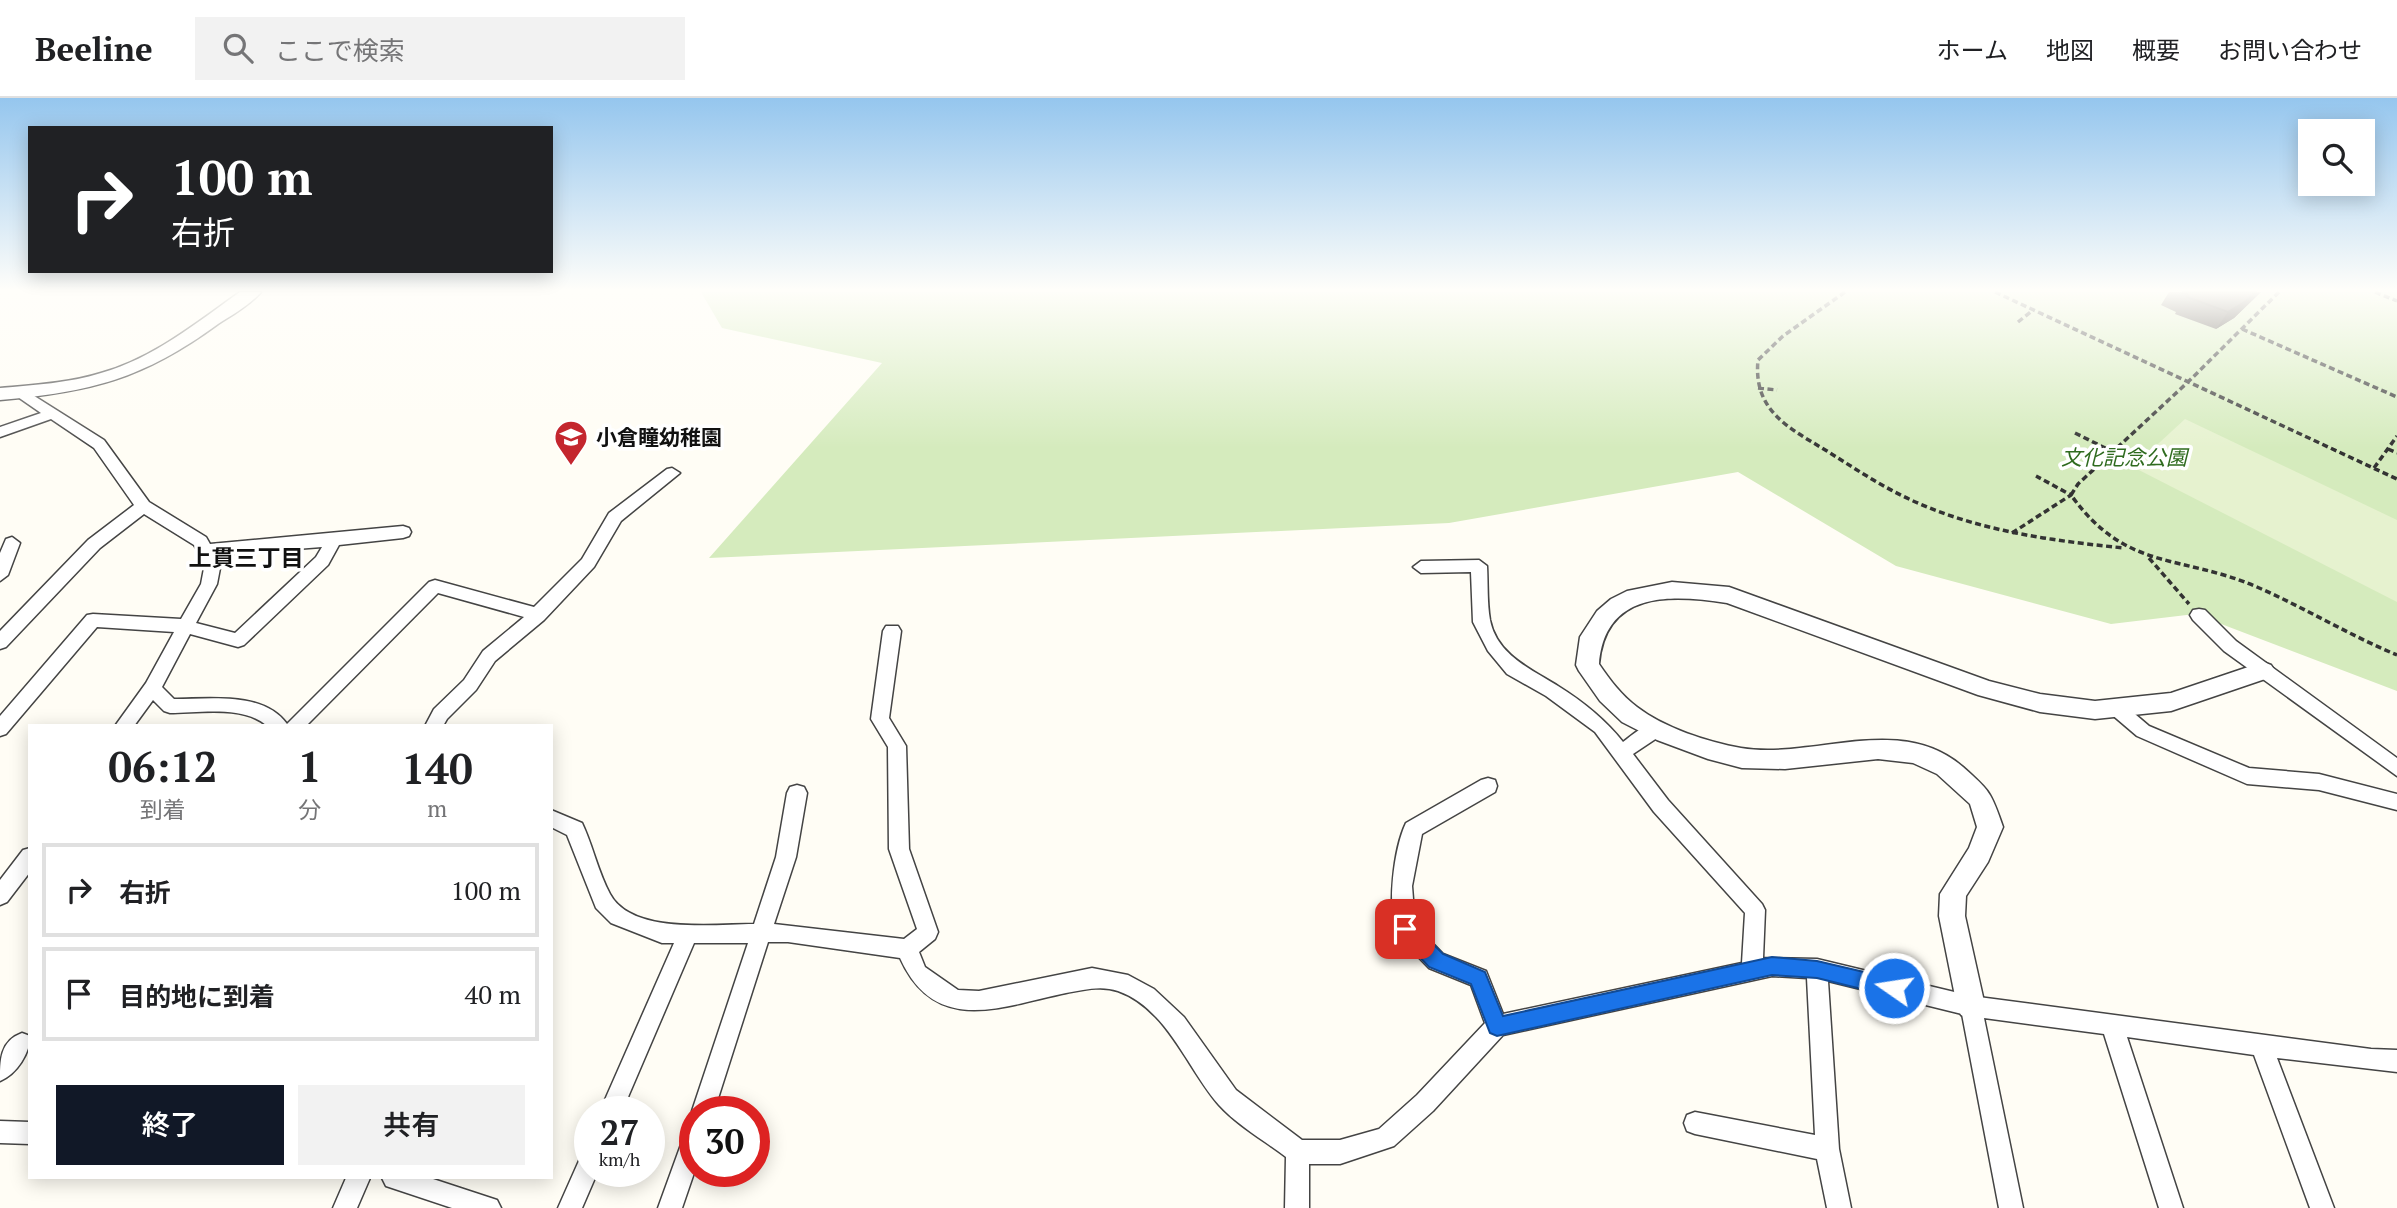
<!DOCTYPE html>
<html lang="ja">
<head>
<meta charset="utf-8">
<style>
  :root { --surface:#fff; --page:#f2f2f2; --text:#202124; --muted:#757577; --line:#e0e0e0; --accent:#111827 }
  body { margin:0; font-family:"PT Serif","Noto Sans JP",serif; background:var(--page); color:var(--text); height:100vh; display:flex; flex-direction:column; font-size:26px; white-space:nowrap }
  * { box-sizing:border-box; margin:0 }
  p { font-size:23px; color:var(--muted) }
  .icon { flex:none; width:38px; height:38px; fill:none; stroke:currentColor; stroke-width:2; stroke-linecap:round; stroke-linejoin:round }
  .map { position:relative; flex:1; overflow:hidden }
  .side { position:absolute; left:28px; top:626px; width:525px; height:455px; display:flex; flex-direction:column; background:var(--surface); border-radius:0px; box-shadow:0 4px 18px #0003 }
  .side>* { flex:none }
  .top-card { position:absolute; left:28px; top:28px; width:525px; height:147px; border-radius:0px; box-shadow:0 4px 18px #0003; background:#202124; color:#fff; overflow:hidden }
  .fabs { position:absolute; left:2298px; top:21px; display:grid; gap:14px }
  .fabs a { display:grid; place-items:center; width:77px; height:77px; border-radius:0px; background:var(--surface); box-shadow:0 4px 18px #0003; font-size:35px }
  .speed { position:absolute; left:574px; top:998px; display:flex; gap:14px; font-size:35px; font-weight:700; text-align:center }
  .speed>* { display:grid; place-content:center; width:91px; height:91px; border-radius:50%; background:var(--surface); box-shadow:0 4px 18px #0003; line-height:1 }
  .speed small { font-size:18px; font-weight:400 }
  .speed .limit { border:10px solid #d22; background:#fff; color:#111 }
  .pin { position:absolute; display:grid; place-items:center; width:60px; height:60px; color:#fff; margin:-30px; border-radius:14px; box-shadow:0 4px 10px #0006 }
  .me { position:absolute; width:77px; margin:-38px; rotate:283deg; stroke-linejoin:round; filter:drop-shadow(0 0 5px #0008) }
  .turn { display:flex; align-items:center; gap:24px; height:147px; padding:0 28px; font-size:32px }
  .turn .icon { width:91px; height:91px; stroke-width:2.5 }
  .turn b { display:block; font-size:49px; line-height:60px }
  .eta { display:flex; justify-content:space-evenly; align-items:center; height:119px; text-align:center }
  .eta b { font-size:42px; font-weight:600; line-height:49px }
  .button { display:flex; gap:14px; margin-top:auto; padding:14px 28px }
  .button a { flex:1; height:80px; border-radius:0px; background:var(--accent); color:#fff; font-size:28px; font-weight:600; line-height:80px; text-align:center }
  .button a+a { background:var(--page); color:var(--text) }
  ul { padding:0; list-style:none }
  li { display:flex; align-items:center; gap:21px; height:94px; margin:0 14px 10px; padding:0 14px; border:4px solid var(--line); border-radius:0px }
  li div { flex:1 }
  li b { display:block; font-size:26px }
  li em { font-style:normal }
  header { display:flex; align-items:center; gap:42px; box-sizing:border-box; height:98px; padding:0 35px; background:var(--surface); border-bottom:2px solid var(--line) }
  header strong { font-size:33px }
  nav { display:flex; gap:38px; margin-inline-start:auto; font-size:24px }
  .search { width:490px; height:63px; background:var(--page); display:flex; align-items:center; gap:18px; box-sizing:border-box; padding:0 24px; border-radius:0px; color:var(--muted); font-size:26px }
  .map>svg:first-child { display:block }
  .green { fill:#d5ebbd }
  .pitch { fill:#e6f2cf }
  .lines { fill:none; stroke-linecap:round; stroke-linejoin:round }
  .minor-casing { stroke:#444; stroke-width:3 }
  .tertiary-casing { stroke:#444; stroke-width:3 }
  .path { stroke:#333; stroke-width:3.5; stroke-dasharray:6 3.5; stroke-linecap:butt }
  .minor { fill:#fff; fill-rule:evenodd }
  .tertiary { fill:#fff; fill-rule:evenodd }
  .wall { fill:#4d4742 }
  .shaded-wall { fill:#3f3936 }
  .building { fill:#5a524d; stroke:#3f3936; stroke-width:2 }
  .route { fill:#1a73e8; stroke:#114b97; stroke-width:2 }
  .labels { text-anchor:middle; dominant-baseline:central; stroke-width:7; stroke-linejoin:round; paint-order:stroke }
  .poi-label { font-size:21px; font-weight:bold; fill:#111; stroke:#fff; text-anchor:start }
  .park-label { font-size:21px; font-style:italic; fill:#2f6b1f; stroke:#fff }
  .neighbourhood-label { font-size:23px; font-weight:bold; fill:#111; stroke:#fff }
</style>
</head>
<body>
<header>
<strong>Beeline</strong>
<div class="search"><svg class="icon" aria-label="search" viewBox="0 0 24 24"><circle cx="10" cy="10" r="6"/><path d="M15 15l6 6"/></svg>ここで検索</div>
<nav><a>ホーム</a><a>地図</a><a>概要</a><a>お問い合わせ</a></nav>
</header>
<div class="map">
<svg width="2397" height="1110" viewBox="0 0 2397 1110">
  <rect width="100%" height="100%" fill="#fffdf5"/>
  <path class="green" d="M701 194H2397V593L2195 516 2111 526 1896 468 1738 374 1449 425 709 460 882 265 722 230Z"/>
  <path class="pitch" d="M2185 321 2397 422V504L2133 369Z"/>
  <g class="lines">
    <defs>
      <path id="minor" d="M20 289 104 342 149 404 206 439 210 446 403 428 409 430 411 434 409 438 403 440 339 447 328 467 244 547 238 549 190 536 162 589 174 601C210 601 263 593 287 626L429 484 435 482 534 509 582 461 609 415 667 371 672 370 680 375 621 423 594 469 544 522 495 563 476 592 447 621 443 628H425L434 611 464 582 483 553 524 519 438 495 306 628H267C244 607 199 615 170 615L164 613 153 602 134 628H115L146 585 174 534 97 529 6 636 0 638V618L87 517 93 516 181 521 201 486 205 465 194 447 144 416 100 450 6 549 0 551V533L88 442 134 407 94 350 51 321 0 339V329L41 315 15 297 13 294 15 291ZM322 449 316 459 235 535 196 525 217 486 221 465 216 457Z
        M12 439 20 445 8 477 0 483V455L6 441Z
        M1479 462 1487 468C1488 486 1487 505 1490 522 1497 557 1531 571 1558 588 1582 603 1605 621 1623 644 1634 636 1649 621 1663 626L1666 631 1663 636 1633 656 1668 702 1762 806 1765 812 1763 860 1817 861 1971 898 2371 951 2397 952V974L2277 960 2334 1110H2310L2254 957 2127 939 2183 1110H2159L2104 936 1984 920 2023 1110H1999L1962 916 1828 883 1839 1051 1851 1110H1827L1817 1061 1695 1036 1687 1033 1684 1025 1687 1017 1695 1014 1815 1037 1807 880 1772 878 1503 937 1433 1013 1394 1048 1340 1066H1309V1110H1285L1286 1059C1265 1043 1237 1027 1219 1007 1188 972 1167 910 1118 893 1101 887 1083 892 1066 895 1000 909 935 938 900 860L788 844H768L714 1013H695V1020L692 1013 748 845H694L622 1013H600L674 845H662L611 825 596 810 567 737 551 729V712L582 725C593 748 598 774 610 796 632 837 715 826 754 826L776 759 787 695 790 689 797 687 804 689 807 695 796 759 774 826 904 841 917 831 889 751 888 649 871 621 883 533 886 528H898L901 533 889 620 906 648 909 751 938 834 935 841 919 854 925 869 958 892 979 893 1092 870 1128 877 1154 891 1184 919 1236 992 1302 1042H1340L1379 1031 1417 997 1485 925 1471 887 1429 870 1398 838C1386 812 1394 750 1406 725L1481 682 1488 680 1495 682 1497 688 1495 694 1422 736 1412 788 1415 827 1443 856 1486 873 1503 916 1742 865 1745 815 1654 714 1595 634 1546 598 1507 576 1488 553 1473 524 1471 474 1421 475 1413 469 1421 463Z
        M2199 511 2205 512 2236 543 2397 660V678L2224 553 2193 522 2190 517 2193 512Z
        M2116 603 2122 605 2149 628 2249 670 2319 676 2397 696V712L2319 692 2247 686 2137 638 2110 615 2107 610 2110 605Z
        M30 750V774L7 804 0 807V782L23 752Z
        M22 935 30 938C30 955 17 976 0 983 0 962 0 943 22 935Z
        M0 1023 30 1024V1046L0 1045Z
        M695 1027V1072L682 1110H658L687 1030Z
        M590 1053V1073H598L582 1110H558L582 1056Z
        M346 1080H370L357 1110H333Z
        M382 1080H430L497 1102 501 1110H452L386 1088Z"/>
      <path id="tertiary" d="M240 194H261C250 207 232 217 218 226 143 281 91 294 0 302V290C34 287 69 285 101 275 154 260 196 225 240 194Z
        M1672 484 1729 489 1989 583 2040 596 2095 603 2171 595 2263 564 2271 567 2275 573 2271 579 2171 613 2095 621 2040 614 1978 597 1727 505C1670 496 1605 493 1599 566 1610 582 1621 597 1637 609 1664 630 1708 644 1741 650 1813 662 1900 614 1963 669 1990 693 1991 694 2003 729L1988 764 1966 798 1965 818 1985 908 1981 917 1971 921 1961 917 1957 908 1939 818 1940 796 1969 750 1977 729 1970 706 1937 676 1913 665 1878 661 1785 671 1742 670 1708 661 1657 642 1622 624 1600 603 1579 573 1576 567 1580 539 1597 513 1611 501 1627 493Z"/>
    </defs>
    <use href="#minor" class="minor-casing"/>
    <use href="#tertiary" class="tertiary-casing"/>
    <path class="path" d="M1845 194 1783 238 1758 262C1753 313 1789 330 1827 353 1857 372 1887 392 1920 406 1985 434 2055 443 2124 450
      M1995 194 2397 381
      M2279 194 2188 284 2078 386 2071 397C2126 474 2181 456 2257 489 2305 510 2349 537 2397 557
      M2375 194 2397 203
      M2018 224 2033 212
      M2242 231 2397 299
      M1758 290 1777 292
      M2075 335 2113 354
      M2388 351 2397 355
      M2374 370 2397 338
      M2012 435 2071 397 2036 378
      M2149 460 2189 506"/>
    <use href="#minor" class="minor"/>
    <use href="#tertiary" class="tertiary"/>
  </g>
  <path class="wall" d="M2169 194H2261L2234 220 2216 231 2175 216 2176 214 2161 207Z"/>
  <path class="shaded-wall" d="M2255 194H2261L2234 220 2216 231 2228 214Z"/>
  <path class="building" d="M2182 194H2255L2246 203 2228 214 2187 199 2188 197Z"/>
  <linearGradient id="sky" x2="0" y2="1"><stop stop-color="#95c6ee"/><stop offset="0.55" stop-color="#fffefa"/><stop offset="1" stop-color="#fffefa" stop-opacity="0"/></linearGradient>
  <rect width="2397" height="350" fill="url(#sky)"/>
  <path class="route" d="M1405 822 1412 825 1443 856 1485 874 1503 918 1772 859 1817 863 1894 881 1901 883 1904 890 1901 896 1894 899 1817 880 1772 877 1497 938 1490 935 1471 886 1429 869 1399 837 1396 831 1399 825Z"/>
  <defs>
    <symbol id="school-pin" viewBox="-11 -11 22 30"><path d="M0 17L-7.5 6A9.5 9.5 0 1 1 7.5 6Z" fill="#c4262e" stroke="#fff"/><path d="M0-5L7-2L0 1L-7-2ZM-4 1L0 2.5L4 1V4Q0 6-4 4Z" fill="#fff"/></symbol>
  </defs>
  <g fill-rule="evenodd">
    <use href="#school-pin" x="552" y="320" width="38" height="52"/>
  </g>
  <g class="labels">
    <g class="poi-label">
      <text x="596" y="339">小倉瞳幼稚園</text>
    </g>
    <g class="park-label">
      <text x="2124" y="359">文化記念公園</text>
    </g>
    <g class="neighbourhood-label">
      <text x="246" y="459">上貫三丁目</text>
    </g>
  </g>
</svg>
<div class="fabs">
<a><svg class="icon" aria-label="search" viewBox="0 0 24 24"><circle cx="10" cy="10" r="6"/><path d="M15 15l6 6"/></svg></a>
</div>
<div class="speed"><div>27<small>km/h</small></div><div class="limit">30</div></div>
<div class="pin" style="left:1405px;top:831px;background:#d93025"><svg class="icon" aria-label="arrive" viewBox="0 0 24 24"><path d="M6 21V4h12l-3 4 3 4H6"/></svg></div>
<svg class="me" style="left:1894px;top:890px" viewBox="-20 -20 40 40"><circle r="17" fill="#1a73e8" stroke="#fff" stroke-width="3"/><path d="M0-11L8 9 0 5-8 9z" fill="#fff"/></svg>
<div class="top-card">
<div class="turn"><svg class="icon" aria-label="right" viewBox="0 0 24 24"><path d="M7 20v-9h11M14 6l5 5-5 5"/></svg><div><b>100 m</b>右折</div></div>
</div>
<section class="side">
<div class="eta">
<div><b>06:12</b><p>到着</p></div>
<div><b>1</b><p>分</p></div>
<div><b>140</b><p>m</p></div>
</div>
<ul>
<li><svg class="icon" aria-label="right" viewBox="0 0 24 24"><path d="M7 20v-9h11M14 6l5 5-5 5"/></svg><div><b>右折</b></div><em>100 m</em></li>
<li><svg class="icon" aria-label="arrive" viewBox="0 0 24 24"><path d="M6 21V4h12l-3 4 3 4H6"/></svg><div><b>目的地に到着</b></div><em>40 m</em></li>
</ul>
<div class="button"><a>終了</a><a>共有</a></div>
</section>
</div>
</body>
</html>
